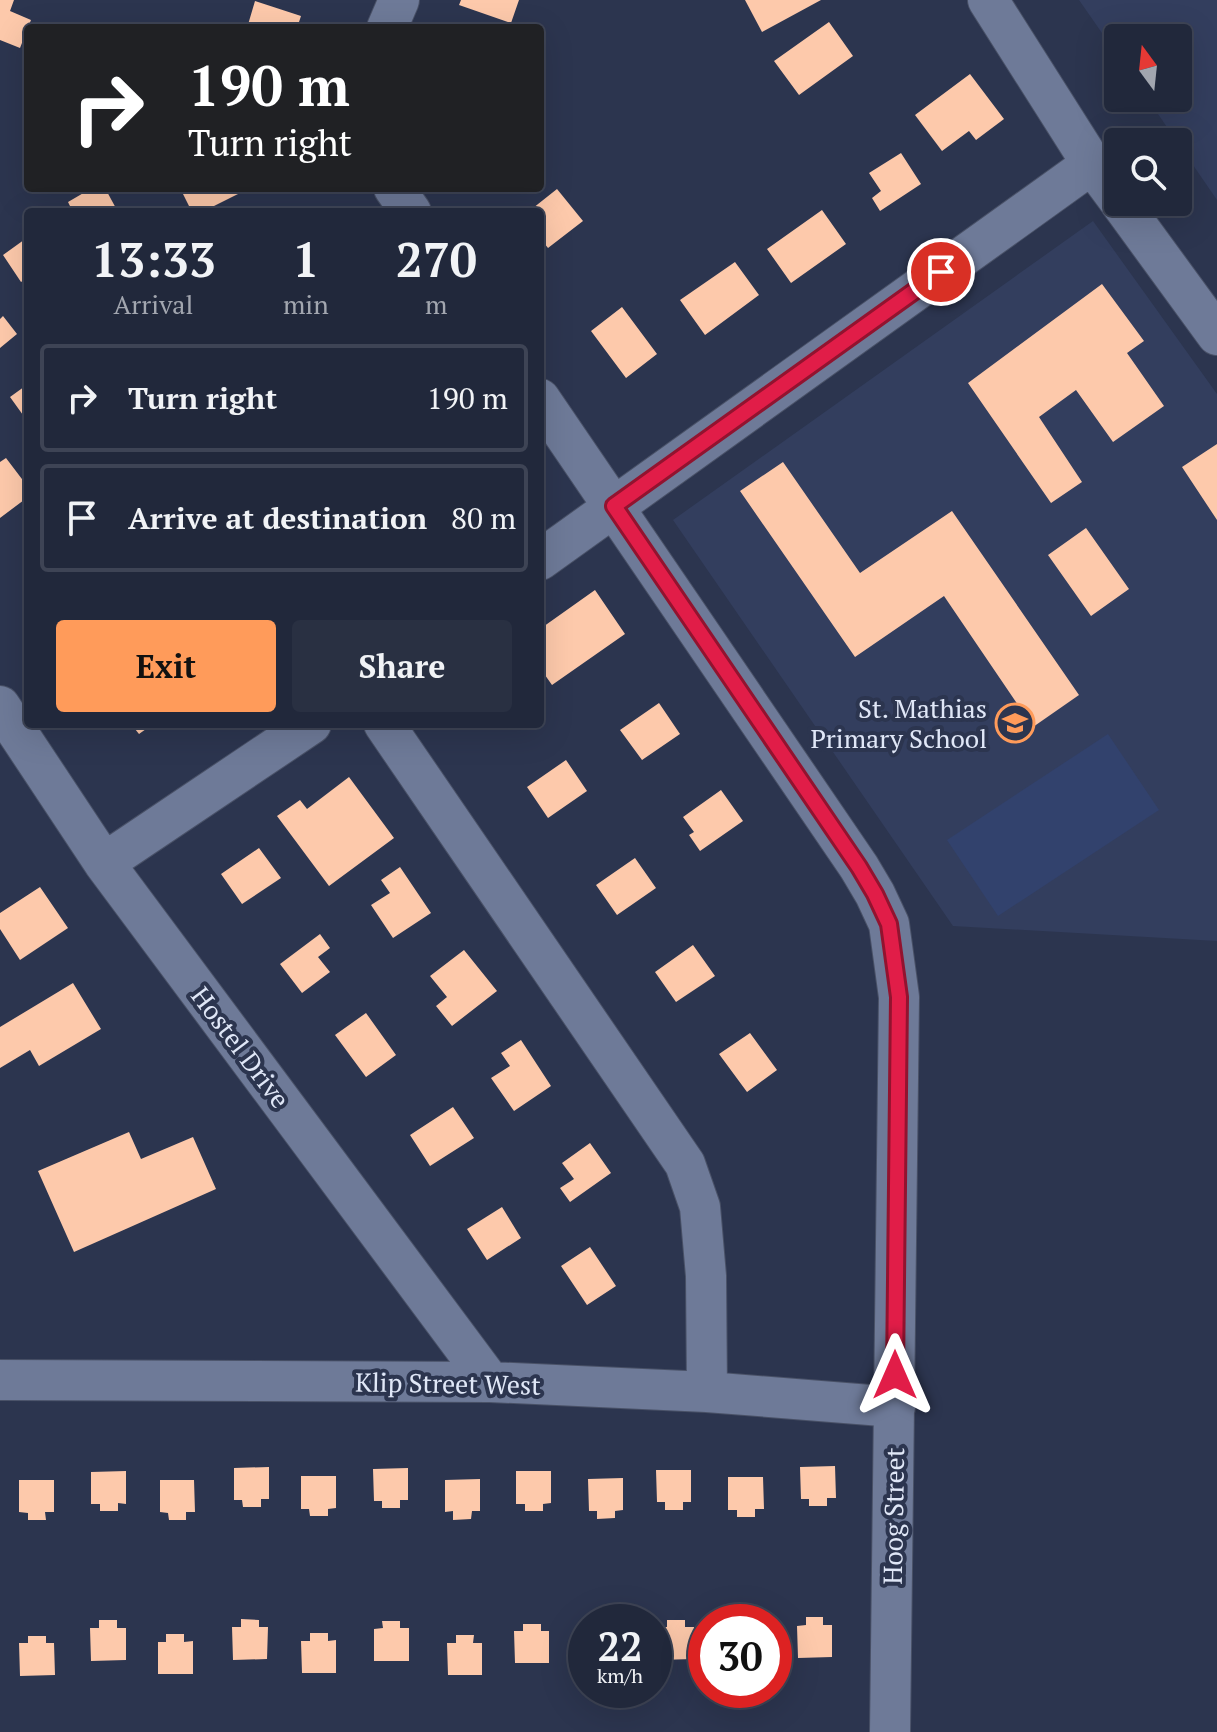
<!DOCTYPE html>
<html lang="en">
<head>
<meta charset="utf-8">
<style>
  :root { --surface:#21283b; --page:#293042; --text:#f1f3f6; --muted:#a2a6af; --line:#3e4455; --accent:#ff9b5a }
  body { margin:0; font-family:"PT Serif",serif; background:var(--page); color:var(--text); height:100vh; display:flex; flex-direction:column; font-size:30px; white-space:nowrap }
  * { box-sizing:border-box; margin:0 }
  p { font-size:26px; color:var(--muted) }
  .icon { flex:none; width:44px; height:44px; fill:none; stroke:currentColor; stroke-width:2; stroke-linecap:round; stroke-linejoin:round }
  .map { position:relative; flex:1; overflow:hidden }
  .sheet { position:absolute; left:24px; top:208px; width:520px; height:520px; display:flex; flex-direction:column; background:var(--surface); border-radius:8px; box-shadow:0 8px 32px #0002,0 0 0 2px var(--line) }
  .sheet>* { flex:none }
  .guide { position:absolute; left:24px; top:24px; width:520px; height:168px; border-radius:8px; box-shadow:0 8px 32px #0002,0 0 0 2px var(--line); background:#202124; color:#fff; overflow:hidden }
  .needle { width:52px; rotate:345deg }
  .tools { position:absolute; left:1104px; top:24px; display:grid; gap:16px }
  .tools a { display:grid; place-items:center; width:88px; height:88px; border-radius:8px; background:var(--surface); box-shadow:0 8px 32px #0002,0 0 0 2px var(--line); font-size:40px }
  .speed { position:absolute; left:568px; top:1604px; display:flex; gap:16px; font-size:40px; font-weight:700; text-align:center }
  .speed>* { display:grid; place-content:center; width:104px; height:104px; border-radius:50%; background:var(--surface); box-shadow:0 8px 32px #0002,0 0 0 2px var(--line); line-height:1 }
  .speed small { font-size:20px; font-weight:400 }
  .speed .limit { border:12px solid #d22; background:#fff; color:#111 }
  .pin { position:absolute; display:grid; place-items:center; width:68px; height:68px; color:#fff; margin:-34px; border:4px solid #fff; border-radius:50%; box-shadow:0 2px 8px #0007 }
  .me { position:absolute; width:88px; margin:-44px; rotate:0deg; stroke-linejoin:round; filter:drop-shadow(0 0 6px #0008) }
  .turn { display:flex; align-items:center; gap:28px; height:168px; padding:0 32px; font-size:36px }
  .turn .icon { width:104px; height:104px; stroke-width:2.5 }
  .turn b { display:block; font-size:56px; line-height:68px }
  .eta { display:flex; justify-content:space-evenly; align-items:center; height:136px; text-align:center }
  .eta b { font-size:48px; font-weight:700; line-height:56px }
  .cta { display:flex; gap:16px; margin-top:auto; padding:16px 32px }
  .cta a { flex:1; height:92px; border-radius:8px; background:var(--accent); color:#111; font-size:32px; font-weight:700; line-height:92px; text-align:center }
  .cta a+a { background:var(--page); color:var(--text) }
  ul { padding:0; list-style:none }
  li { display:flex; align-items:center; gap:24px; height:108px; margin:0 16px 12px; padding:0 16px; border:4px solid var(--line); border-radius:8px }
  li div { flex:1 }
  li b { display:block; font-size:30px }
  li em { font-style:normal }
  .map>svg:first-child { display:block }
  .built { fill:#333e5e }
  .green { fill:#32426d }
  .building { fill:#fdc9ab }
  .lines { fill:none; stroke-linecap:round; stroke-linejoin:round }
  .minor-casing { stroke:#495167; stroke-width:42 }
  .minor { stroke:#6e7a98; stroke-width:40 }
  .route-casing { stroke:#92132f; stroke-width:20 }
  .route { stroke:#e11d48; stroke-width:14 }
  .labels { text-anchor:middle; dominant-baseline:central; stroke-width:8; stroke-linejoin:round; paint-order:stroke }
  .poi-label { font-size:26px; fill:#e0e7f7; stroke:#2c354f; text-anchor:end }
  .street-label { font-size:26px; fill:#e0e7f7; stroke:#2c354f }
</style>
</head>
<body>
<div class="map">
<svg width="1217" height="1732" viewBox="0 0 1217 1732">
  <rect width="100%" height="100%" fill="#2c354f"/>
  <path class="built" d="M1079 0H1217V200L1147 98H1178V38H1118V56Z
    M1093 221 1217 394V941L953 926 673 520Z"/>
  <path class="green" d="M1108 734 1159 810 998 916 947 840Z"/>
  <path class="building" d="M0 0H14L10 11 31 20 20 48 0 40Z
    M461 0H519L511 23 459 5Z
    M745 0H821L762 32Z
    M255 1 301 16 297 28H247Z
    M829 22 853 56 799 95 774 61Z
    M970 74 1004 119 976 140 969 131 942 151 915 115Z
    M901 153 921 184 880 211 872 198 881 191 869 173Z
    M92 188H105L118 212H73L68 202Z
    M180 188H250L202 212H192Z
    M557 189 583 221 548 248 540 238V212H528Z
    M822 210 846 244 791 283 767 249Z
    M28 237V277L21 282 3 255Z
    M735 262 759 295 705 335 680 300Z
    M1102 284 1144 341 1127 353 1164 406 1113 442 1076 390 1039 417 1082 482 1051 503 968 383Z
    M622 307 657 354 626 378 591 331Z
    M3 316 17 334 0 348V319Z
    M28 384V422L10 397Z
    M1217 444V520L1182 467Z
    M6 458 28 487V497L0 518V462Z
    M783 462 860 573 952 511 1079 695 1033 727 944 596 855 657 740 491Z
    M1086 528 1129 589 1091 616 1048 555Z
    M595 590 625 634 552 685 540 668V629Z
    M659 703 680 734 642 760 620 730Z
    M131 724H153L139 734Z
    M566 760 587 791 548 818 527 787Z
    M349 777 394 838 329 886 277 816 300 800 307 809Z
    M721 790 743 821 700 851 689 835 694 832 683 817Z
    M259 848 281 878 242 904 221 874Z
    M635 858 656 888 617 915 596 885Z
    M400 867 431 913 393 938 371 905 390 893 381 880Z
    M40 887 68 928 20 960 0 929V913Z
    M320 934 330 948 318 957 330 972 302 993 280 964Z
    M693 945 715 976 676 1002 655 972Z
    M464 950 497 991 452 1026 436 1006 447 997 430 976Z
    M73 983 101 1029 39 1066 30 1050 0 1068V1027Z
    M366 1013 396 1055 366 1077 335 1035Z
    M750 1033 777 1070 747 1092 719 1054Z
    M521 1040 551 1086 514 1111 491 1078 510 1066 501 1053Z
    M453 1107 474 1138 430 1166 410 1135Z
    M129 1132 141 1159 193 1137 216 1189 74 1252 38 1171Z
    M590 1143 611 1173 570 1202 560 1188 574 1179 562 1163Z
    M502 1207 521 1238 487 1260 467 1229Z
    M590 1247 616 1286 587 1305 561 1266Z
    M835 1466 836 1498H827V1506H809V1499H801L800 1467Z
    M269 1467V1499H261V1507H243L242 1500H234V1468Z
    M408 1468V1500H400V1508H382V1501H374L373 1469Z
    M656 1470H691V1502H683V1510H665V1502H657Z
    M126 1471V1504L118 1503V1511H100V1504H91V1472Z
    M516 1471H551V1503L543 1504V1511H525V1504H516Z
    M301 1476H336V1508L328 1509V1516H310L309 1509H301Z
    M728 1477H763L764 1509H755V1517H737V1510H728Z
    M623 1478V1510L615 1511V1518L597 1519V1511H589L588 1479Z
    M480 1479V1511H472L471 1519 453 1520V1511L445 1512V1480Z
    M19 1480H54V1512H45L46 1520H28V1513L19 1512Z
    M160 1480H194L195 1512H186V1520H169L168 1513 160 1512Z
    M806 1617H823V1625H832V1657L798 1658 797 1626 806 1625Z
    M241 1619 259 1620V1627H268L267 1659 233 1660 232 1627H241Z
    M99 1620H117V1628H126V1660L91 1661 90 1628H99Z
    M667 1620H685V1627H694L693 1659 659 1660 658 1627H667Z
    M382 1621H400V1628H409V1661H374V1629L383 1628Z
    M523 1624H541V1631H549V1663H515L514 1631H523Z
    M310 1633H328V1641L336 1640V1673H302L301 1641H310Z
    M166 1634H184V1642L193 1641V1674H158V1642H166Z
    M456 1635H474L473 1643H482V1675H448L447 1643H456Z
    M28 1636H46V1643H54L55 1675 20 1676 19 1643H28Z"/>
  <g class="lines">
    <defs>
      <path id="minor" d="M988 0 1092 164 1118 199
        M387 28 399 0
        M394 188 411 212
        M1120 202 1217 335
        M540 399 859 867 875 894 889 924 899 997 890 1732
        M540 560 1092 164
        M0 706 104 863 490 1382
        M384 724 685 1164 700 1207 706 1276 707 1392
        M104 863 311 724
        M0 1380 490 1382 707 1392 895 1407"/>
    </defs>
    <use href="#minor" class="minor-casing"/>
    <use href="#minor" class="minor"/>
  </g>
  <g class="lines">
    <defs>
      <path id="route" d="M895 1375 899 997 889 924 875 894 859 867 614 506 941 272"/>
    </defs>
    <use href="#route" class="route-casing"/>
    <use href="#route" class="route"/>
  </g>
  <defs>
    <symbol id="school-ring" viewBox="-11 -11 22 22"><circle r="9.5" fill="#2c354f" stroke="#ff9b5a" stroke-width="1.5"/><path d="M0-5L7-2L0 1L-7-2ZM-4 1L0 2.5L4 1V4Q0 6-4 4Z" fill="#ff9b5a"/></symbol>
  </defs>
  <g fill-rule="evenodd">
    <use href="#school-ring" x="993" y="701" width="44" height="44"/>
  </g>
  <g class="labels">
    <g class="poi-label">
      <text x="987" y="708">St. Mathias<tspan x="987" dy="30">Primary School</tspan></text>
    </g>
    <g class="street-label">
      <text transform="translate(241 1047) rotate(53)">Hostel Drive</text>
      <text transform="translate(448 1383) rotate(1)">Klip Street West</text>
      <text transform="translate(893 1516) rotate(-89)">Hoog Street</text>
    </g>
  </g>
</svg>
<div class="tools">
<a><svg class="needle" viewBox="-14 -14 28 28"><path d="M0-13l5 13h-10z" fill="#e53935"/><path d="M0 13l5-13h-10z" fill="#a2a6af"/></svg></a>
<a><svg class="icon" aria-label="search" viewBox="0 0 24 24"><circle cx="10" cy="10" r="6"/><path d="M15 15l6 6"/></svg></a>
</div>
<div class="speed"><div>22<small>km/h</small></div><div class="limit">30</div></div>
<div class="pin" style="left:941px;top:272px;background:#d93025"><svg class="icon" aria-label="arrive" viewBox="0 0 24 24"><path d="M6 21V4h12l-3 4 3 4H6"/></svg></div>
<svg class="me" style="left:895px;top:1375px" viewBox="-20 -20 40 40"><path d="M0-17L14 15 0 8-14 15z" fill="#e11d48" stroke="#fff" stroke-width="4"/></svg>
<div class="guide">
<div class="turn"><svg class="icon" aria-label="right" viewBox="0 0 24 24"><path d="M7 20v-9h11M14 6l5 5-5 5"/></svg><div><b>190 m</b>Turn right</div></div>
</div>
<section class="sheet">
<div class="eta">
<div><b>13:33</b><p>Arrival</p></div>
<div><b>1</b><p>min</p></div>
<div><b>270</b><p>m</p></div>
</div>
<ul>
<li><svg class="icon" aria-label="right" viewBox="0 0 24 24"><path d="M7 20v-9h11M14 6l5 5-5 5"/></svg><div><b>Turn right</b></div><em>190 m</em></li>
<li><svg class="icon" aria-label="arrive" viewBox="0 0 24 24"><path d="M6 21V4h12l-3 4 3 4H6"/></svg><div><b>Arrive at destination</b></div><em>80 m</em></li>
</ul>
<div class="cta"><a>Exit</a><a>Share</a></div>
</section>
</div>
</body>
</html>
